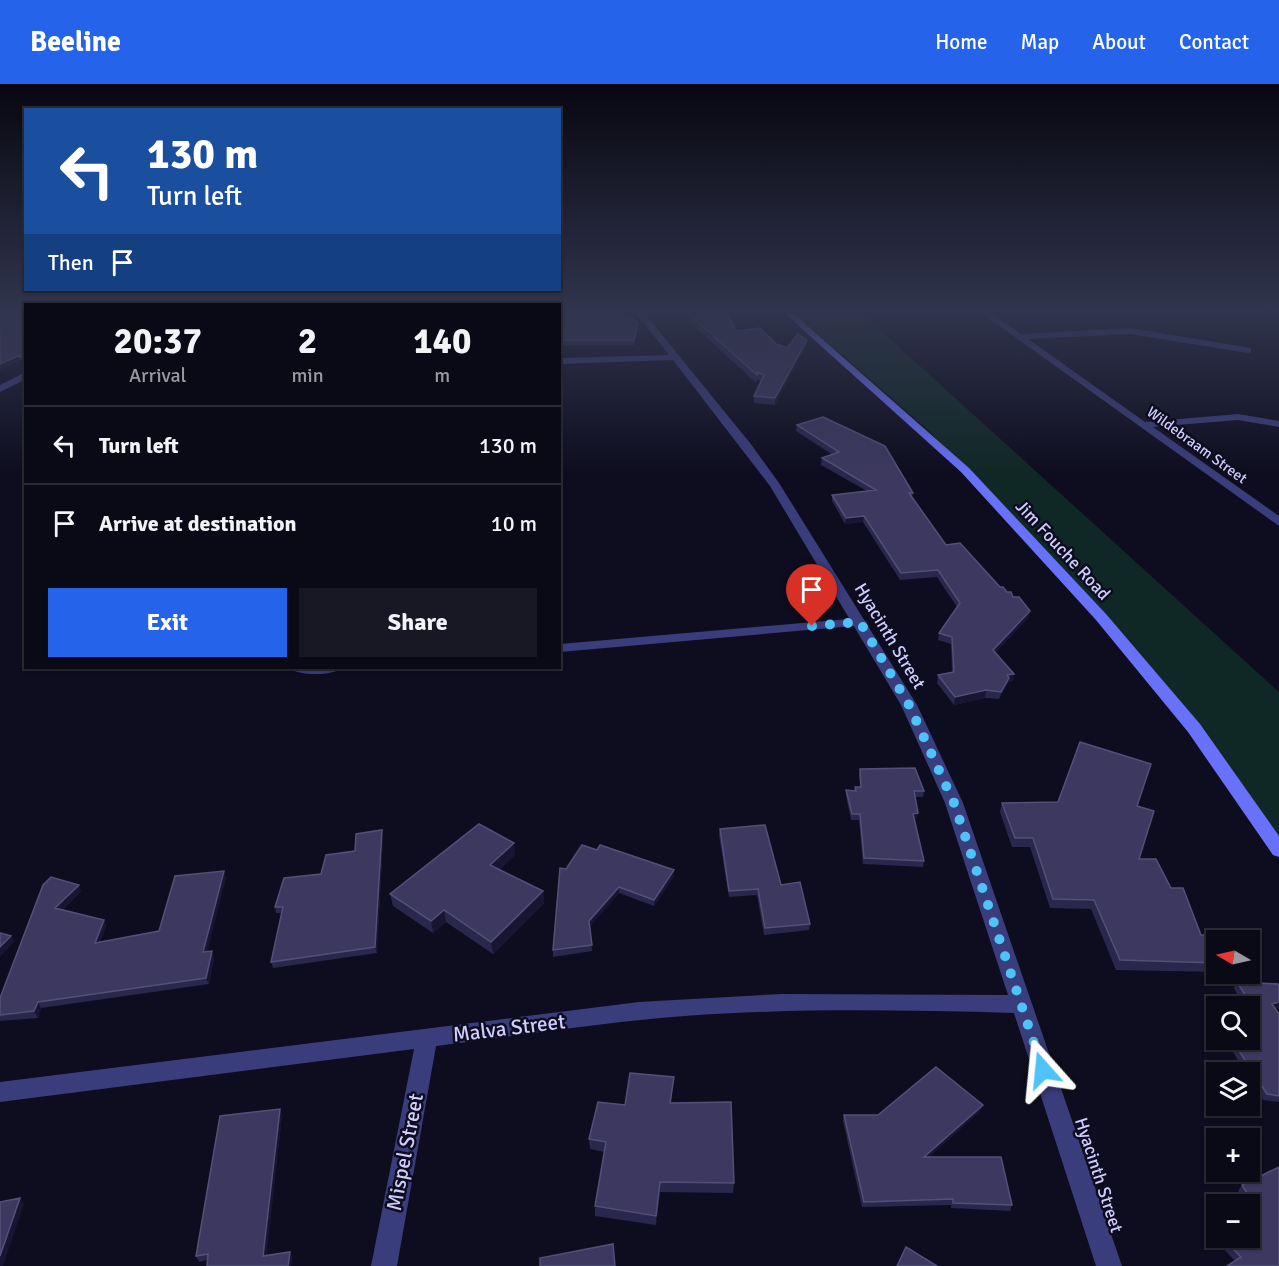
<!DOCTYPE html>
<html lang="en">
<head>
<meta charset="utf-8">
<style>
  :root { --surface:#0a0a17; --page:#181824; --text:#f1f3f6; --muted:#999aa1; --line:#2a2b36; --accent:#2563eb }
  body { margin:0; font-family:Signika,sans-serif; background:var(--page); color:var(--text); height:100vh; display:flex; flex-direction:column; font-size:22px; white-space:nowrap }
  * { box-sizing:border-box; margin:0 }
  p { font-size:20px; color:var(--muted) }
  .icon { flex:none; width:33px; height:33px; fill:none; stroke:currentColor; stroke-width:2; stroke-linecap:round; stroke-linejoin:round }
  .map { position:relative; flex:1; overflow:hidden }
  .sheet { position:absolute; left:24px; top:219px; width:537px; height:366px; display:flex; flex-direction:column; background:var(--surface); border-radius:0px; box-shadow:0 2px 4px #0004,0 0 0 2px var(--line) }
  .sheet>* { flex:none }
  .banner { position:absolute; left:24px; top:24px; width:537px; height:183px; border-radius:0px; box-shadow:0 2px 4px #0004,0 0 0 2px var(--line); background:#1a4fa0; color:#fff; overflow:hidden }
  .needle { width:39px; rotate:279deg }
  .fabs { position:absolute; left:1206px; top:846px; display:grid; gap:12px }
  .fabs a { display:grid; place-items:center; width:54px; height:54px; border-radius:0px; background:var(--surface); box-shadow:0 2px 4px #0004,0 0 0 2px var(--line); font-size:30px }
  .pin { position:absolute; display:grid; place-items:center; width:51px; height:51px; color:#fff; margin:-62px -26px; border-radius:50% 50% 50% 0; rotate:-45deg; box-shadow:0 0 6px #0007 }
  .pin .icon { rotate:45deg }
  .me { position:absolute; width:66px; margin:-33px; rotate:342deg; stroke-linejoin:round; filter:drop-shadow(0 0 4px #0008) }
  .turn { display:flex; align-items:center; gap:21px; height:126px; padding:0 24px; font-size:27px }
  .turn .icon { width:78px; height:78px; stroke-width:2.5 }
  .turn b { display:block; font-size:42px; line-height:51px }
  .then { display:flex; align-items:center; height:57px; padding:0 24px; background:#0003; gap:12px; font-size:22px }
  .eta { display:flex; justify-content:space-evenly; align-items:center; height:102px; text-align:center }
  .eta b { font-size:36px; font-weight:700; line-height:42px }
  .cta { display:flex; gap:12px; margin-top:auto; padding:12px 24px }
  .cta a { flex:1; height:69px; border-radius:0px; background:var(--accent); color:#fff; font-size:24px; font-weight:700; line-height:69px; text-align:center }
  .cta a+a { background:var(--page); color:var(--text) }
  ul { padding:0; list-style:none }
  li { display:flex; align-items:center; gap:18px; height:78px; padding:0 24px; border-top:2px solid var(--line) }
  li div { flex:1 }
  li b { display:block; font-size:22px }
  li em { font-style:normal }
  header { display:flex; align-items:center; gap:36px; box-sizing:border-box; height:84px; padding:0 30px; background:var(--accent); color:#fff }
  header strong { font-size:28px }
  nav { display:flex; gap:33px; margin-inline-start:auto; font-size:21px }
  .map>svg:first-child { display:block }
  .green { fill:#102825 }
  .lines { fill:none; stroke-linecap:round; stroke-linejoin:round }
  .lane { fill:#3a3d7c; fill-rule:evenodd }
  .street { fill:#3a3d7c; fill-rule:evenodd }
  .secondary { fill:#6871f9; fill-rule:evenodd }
  .wall { fill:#2a274c }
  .shaded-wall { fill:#181532 }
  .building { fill:#3c385f; stroke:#535078; stroke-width:1.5 }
  .route { stroke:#4fc3f7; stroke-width:10; stroke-dasharray:0 18 }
  .labels { text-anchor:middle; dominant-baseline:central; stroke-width:5; stroke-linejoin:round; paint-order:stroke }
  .far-street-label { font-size:15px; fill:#cecdfd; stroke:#0e0d1f }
  .street-label { font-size:18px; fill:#cecdfd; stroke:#0e0d1f }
  .near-street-label { font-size:21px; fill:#cecdfd; stroke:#0e0d1f }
</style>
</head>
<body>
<header>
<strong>Beeline</strong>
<nav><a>Home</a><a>Map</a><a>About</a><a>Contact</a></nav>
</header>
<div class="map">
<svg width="1279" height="1182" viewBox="0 0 1279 1182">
  <rect width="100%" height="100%" fill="#0e0d1f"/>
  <path class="green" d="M785 225H857L1279 608V764L1199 650 1007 428 927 345 840 269Z"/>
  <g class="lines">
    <path class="lane" d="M860 534 867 538 865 541 560 568V560Z
      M290 584H341C334 592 297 592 290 584Z"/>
    <path class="street" d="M633 225H641L750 359 779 399 917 621 963 719 1122 1182H1096L1014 929C904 926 795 924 685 932 602 938 519 952 436 962L397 1182H371L414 965 0 1018V998L639 918 782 910 1008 911 945 719 901 621 770 402 673 276 560 280V274L669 271Z
      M976 225H985L1021 250 1130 244 1251 264V268L1248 269 1130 250 1028 255 1145 338 1238 330 1279 337V343L1238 336 1153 343 1279 432V442Z
      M26 288V295L0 308V301Z"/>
    <path class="secondary" d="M780 225H788L969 384 1106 530 1200 640 1279 752V773L1273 771 1188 648 1096 536 961 388Z"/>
  </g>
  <path class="wall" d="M0 225H26V277L20 276 0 286Z
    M560 225 638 244 634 261H560Z
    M682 225H725L736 247 787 264 807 256 806 262 775 321 754 319V312L761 297 757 295 756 299 690 238Z
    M797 341 913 409 912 413 946 461 1013 513 1028 534 995 569 1014 590 1013 597 1008 598 999 615 985 614 954 621 937 599 938 591 952 588 951 560 938 556 939 549 957 523 937 493 900 496 863 438 845 440 832 417V411L867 407 821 381 822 374 833 371 796 347Z
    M860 685 924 707 923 713H915L918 729 916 735H915L924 777 923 783 863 780 859 736H851L846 712V706L854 707 855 703H860L859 691Z
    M1002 719 1137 722 1139 775 1171 804 1201 851 1216 856V888L1116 886 1091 825 1050 824 1030 763H1012L1000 728Z
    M720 745 781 801 810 840 809 846 764 851 757 811 729 813 719 751Z
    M383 752 377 869 273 884 271 878 282 829H276L275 823 321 790 355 767Z
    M515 771 499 786 543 807 544 819 493 870 446 838 433 849 393 822 390 810Z
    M566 785 674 792 654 822 619 809 590 842 592 867 553 873V866Z
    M226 793 207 867 214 873 209 900 41 924 38 934 0 937V914L43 801 81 807 62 826 104 836 106 842 100 858 159 847Z
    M1237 898 1279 923 1275 925 1279 930V1018L1263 1016 1250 994V988H1246L1225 956H1250L1243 921 1234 904Z
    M1216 927V942L1211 934 1215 928Z
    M673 1003 671 1019 734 1099 733 1109 660 1108 656 1141 595 1132V1122L605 1068 590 1065 589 1055 625 1021Z
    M980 1027 929 1073 1012 1121 1010 1127 951 1124V1121L862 1123 843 1037 844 1031H878Z
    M282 1031 266 1171 290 1168 292 1174 291 1182H207V1176L199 1178 196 1172Z
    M1279 1083V1182L1235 1177 1208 1148 1212 1143 1216 1140V1154H1250L1246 1120 1238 1107 1242 1101Z"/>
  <path class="shaded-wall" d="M638 239V244L634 261V256Z
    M807 256 806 262 775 321V314Z
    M18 272 20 276 0 286V280Z
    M864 432 863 438 845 440 846 434Z
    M1030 527 1028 534 991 573 993 566Z
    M1014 590 1013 597 1008 598 999 615 1007 591Z
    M986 606 985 614 954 621 955 613Z
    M918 729 916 735 912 736 913 730Z
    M382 746 383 752 377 869 375 863Z
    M514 759 515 771 491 793 490 781Z
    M674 786V792L654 822V816Z
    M224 787 226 793 206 874 203 868Z
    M79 801 81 807 58 830 55 824Z
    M619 803V809L589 843V837Z
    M543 807 544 819 493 870 491 858Z
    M444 826 446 838 433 849 431 837Z
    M104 836 106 842 98 865 95 859Z
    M11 852 14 858 0 873V863Z
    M212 867 214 873 209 900 206 894Z
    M38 918 41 924 38 934 34 927Z
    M1279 918V923L1268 926 1272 920Z
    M983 1021 980 1027 922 1079 924 1073Z
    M280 1025 282 1031 266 1178 263 1172Z
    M660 1098V1108L656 1141V1132Z
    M20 1114 24 1120 3 1182H0V1172Z
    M290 1168 292 1174 291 1182H288Z"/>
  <path class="building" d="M0 225H26V273L18 272 0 280Z
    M560 225H619L638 239 634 256H560Z
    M686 225H725L736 247 760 244 776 260 787 264 798 250 807 256 775 314 754 312 764 291 757 288V291L690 231Z
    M823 333 885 362 913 409H909L946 461 960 459 1000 503H1003L1007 508H1011L1013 513H1019L1030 527 993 566 1014 590 1007 591 1009 594 1001 608 986 606 955 613 938 591 954 588 952 553 939 549 960 519 938 486 901 489 864 432 846 434 832 411 876 406 822 374 839 368 797 341Z
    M1080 658 1151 680 1137 722 1154 727 1139 775H1156L1171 804H1183L1201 851H1218L1220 856H1216V879L1120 876 1094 816 1053 815 1033 754H1015L1002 719 1058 718Z
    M915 684 924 707H914L918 729 913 730 924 777 864 774 860 730H852L846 706 856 707 855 703H861L860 685Z
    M479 740 514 759 490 781 543 807 491 858 444 826 431 837 390 810Z
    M765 741 781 801 800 798 810 840 765 844 758 805 729 807 720 745Z
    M382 746 375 863 271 878 283 823H275L284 794 321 790 326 771 355 767 356 750Z
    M582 761 597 766 600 761 674 786 654 816 619 803 589 837 592 861 553 866 560 784 566 785Z
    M224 787 203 868 212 867 206 894 38 918 34 927 0 931V914L43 801 51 793 79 801 55 824 104 836 95 859 159 847 175 792Z
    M0 849 11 852 0 863Z
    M1237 898 1278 900 1279 903V918L1272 920 1279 930V1012L1267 1010 1232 956H1250V922H1236L1250 919Z
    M936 983 983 1021 924 1073H1001L1012 1121 953 1119V1115L864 1118 844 1031H878Z
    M630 989 674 993 670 1019 731 1018 734 1099 660 1098 656 1132 595 1122 606 1058 589 1055 598 1018 625 1021Z
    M280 1025 263 1172 290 1168 288 1182H207L208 1170 196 1172 220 1032Z
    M1279 1083V1182H1227L1241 1173 1222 1154H1250V1120H1247L1252 1117 1242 1101Z
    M20 1114 0 1172V1118Z
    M1216 1140V1147L1212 1143Z
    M613 1160 615 1182H540V1174Z
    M906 1163 937 1182H897Z"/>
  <linearGradient id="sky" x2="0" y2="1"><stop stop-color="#080711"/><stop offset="0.58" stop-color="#30354d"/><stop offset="1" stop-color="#30354d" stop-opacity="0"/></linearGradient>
  <rect width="1279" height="390" fill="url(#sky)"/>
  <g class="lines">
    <path class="route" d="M812 542 860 538 909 621 954 719 1043 986"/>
  </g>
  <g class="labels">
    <g class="far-street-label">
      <text transform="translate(1197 361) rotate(36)">Wildebraam Street</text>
    </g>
    <g class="street-label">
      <text transform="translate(1063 466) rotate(47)">Jim Fouche Road</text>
      <text transform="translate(890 552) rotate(59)">Hyacinth Street</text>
      <text transform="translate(1099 1091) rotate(72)">Hyacinth Street</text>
    </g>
    <g class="near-street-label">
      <text transform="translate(509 944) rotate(-7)">Malva Street</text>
      <text transform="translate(405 1068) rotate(-79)">Mispel Street</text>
    </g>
  </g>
</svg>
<div class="fabs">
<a><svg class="needle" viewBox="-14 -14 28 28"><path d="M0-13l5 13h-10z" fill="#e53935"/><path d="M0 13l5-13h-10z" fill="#999aa1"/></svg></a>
<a><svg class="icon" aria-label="search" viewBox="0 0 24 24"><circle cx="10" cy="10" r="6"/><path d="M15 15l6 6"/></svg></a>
<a><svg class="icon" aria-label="layers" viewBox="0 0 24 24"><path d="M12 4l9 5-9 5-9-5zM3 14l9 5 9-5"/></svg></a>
<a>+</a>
<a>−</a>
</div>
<div class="pin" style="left:812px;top:542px;background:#d93025"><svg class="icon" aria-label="arrive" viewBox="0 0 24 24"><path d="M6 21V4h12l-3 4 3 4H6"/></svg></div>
<svg class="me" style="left:1043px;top:986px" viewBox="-20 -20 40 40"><path d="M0-17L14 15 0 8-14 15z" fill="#4fc3f7" stroke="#fff" stroke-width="4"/></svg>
<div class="banner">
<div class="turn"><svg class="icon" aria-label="left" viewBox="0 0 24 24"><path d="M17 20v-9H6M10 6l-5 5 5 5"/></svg><div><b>130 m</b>Turn left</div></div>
<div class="then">Then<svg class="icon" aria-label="arrive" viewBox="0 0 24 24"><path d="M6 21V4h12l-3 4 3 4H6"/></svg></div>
</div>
<section class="sheet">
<div class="eta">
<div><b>20:37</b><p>Arrival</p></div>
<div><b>2</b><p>min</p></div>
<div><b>140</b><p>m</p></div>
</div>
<ul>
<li><svg class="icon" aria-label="left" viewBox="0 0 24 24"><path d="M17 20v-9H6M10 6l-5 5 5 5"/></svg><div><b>Turn left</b></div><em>130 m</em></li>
<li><svg class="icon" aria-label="arrive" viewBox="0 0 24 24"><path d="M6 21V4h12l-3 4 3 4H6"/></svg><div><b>Arrive at destination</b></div><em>10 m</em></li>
</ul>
<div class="cta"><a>Exit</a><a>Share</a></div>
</section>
</div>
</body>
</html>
